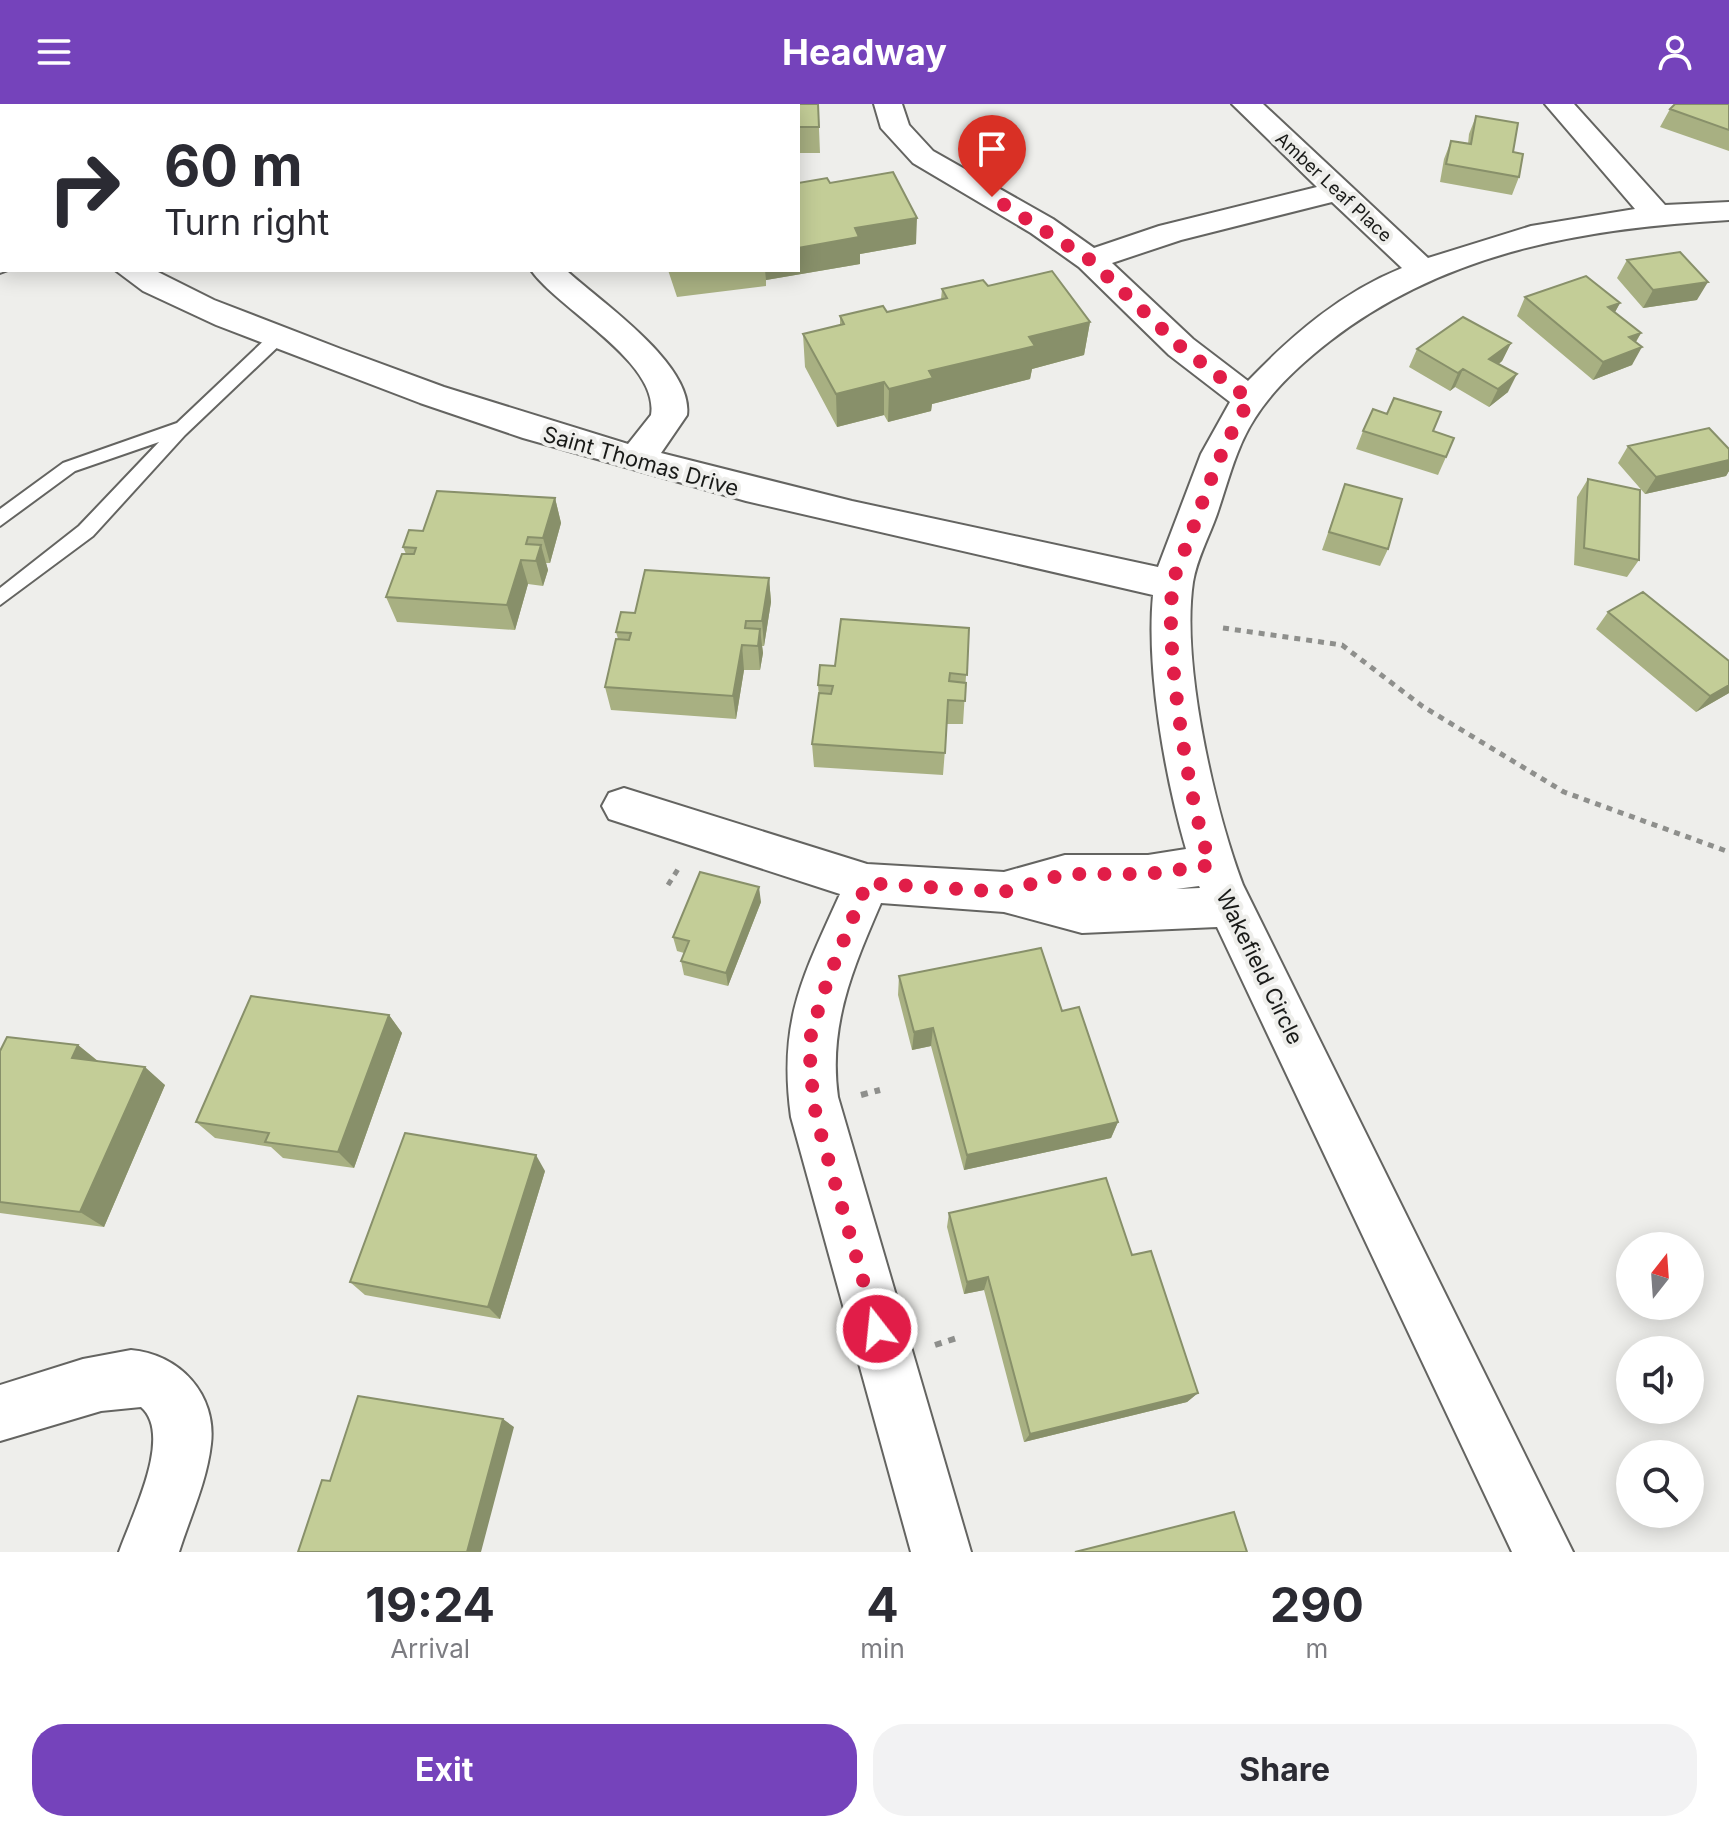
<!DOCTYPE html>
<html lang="en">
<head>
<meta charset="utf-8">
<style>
  :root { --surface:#fff; --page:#f2f2f3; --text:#2b2b33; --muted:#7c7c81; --accent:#7543bb }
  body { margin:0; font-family:Inter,sans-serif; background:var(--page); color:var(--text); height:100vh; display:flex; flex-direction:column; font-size:30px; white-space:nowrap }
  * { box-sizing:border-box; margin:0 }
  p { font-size:26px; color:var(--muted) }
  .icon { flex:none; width:44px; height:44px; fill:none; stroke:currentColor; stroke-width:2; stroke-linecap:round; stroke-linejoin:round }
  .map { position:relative; height:1448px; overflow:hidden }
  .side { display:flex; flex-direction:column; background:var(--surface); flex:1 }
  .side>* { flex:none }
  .guide { position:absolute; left:0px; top:0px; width:800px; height:168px; box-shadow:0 4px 20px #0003; background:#fff; color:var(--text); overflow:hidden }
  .needle { width:52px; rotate:17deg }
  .fabs { position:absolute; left:1616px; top:1128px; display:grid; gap:16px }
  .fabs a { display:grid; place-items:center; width:88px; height:88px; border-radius:50%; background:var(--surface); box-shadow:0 4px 20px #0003; font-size:40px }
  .pin { position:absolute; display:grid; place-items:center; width:68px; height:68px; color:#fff; margin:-82px -34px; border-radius:50% 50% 50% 0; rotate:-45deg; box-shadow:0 0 8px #0007 }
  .pin .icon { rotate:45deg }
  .me { position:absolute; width:88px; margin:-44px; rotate:344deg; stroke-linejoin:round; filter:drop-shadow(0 0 6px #0008) }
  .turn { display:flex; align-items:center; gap:28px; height:168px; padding:0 32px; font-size:36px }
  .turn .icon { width:104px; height:104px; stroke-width:2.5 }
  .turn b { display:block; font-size:56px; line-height:68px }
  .eta { display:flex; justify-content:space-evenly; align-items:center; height:136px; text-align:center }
  .eta b { font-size:48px; font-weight:700; line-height:56px }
  .primary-button { display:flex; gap:16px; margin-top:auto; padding:16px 32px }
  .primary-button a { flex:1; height:92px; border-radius:32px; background:var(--accent); color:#fff; font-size:32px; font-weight:700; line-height:92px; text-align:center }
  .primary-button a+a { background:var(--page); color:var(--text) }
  header { display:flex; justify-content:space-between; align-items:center; height:104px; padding:0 32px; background:var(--accent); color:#fff; font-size:36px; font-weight:700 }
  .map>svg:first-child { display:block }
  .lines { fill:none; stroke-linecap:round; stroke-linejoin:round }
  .service-casing { stroke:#646461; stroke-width:4 }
  .minor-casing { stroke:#646461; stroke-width:4 }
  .path-far1 { stroke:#8e8f8c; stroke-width:5; stroke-dasharray:6 6; stroke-linecap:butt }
  .path { stroke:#8e8f8c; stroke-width:6; stroke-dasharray:7 7; stroke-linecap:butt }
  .service { fill:#fff; fill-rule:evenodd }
  .minor { fill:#fff; fill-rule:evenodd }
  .wall { fill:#a8b082 }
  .shaded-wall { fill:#88906a }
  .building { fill:#c3cd97; stroke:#88906a; stroke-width:2 }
  .route { stroke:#e11d48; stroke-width:14; stroke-dasharray:0 25.2 }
  .labels { text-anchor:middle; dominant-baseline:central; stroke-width:8; stroke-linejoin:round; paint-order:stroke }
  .far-street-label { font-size:18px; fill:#191a18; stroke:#eeeeeb }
  .street-label { font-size:22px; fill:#191a18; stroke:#eeeeeb }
</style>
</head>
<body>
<header><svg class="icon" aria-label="menu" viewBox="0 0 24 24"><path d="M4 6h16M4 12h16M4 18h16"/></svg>Headway<svg class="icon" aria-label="person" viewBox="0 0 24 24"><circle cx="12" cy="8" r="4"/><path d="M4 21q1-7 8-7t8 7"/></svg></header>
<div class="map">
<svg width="1729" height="1448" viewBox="0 0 1729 1448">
  <rect width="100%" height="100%" fill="#eeeeeb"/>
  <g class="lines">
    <defs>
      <path id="service" d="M68 0H83L84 2H69Z
        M153 0H168L169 2H154Z
        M2 158V166H8L0 169Z
        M278 228 286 233 284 237 185 331 93 432 0 501V484L79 422 159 338 75 367 0 422V405L63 359 177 319 272 229Z"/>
      <path id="minor" d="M526 0H554V2H526Z
        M874 0H902L909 21 933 47 1053 115 1094 144 1159 122 1317 83 1232 0H1263L1428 154 1531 122 1635 105 1545 0H1574L1665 101 1729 98V116C1586 124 1446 147 1330 237 1303 258 1273 285 1255 314 1236 343 1228 378 1217 410 1209 433 1197 454 1193 478 1181 559 1214 704 1243 781L1573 1448H1512L1217 823 1082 829 1004 808 881 799C853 864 828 921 838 993L971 1448H911L791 1013C778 918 802 874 840 790L609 715 602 702 609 689 624 684 867 760 1004 768 1065 751H1148L1186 745C1165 673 1146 566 1153 491L746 397 523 334 420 299 216 221 143 187 115 166H154L214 196 341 245 444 283 628 340 651 311C660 258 558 205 531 166H566C599 197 694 260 687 311L661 349 852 397 1158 463 1201 350 1230 298 1169 251 1079 163 1031 129 913 59 881 24ZM1332 98 1402 164C1342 188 1292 231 1248 277L1193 235 1112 159 1181 136ZM1199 782 1200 784 1176 785Z
        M0 57 2 58V77L0 76Z
        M131 1246C179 1250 217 1290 211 1340 207 1377 190 1413 179 1448H119C131 1413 174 1331 141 1303L101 1307 0 1337V1281L83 1255Z"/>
    </defs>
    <use href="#service" class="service-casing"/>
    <use href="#minor" class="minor-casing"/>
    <path class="path-far1" d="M1223 524 1342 541 1422 602 1564 688 1729 748
      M668 781 680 762"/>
    <path class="path" d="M861 991 880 986
      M935 1241 957 1234"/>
    <use href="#service" class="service"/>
    <use href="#minor" class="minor"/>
  </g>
  <path class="wall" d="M259 0H384V2H261Z
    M818 0 820 49H798V2Z
    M1729 0V47L1660 23 1670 5Z
    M1476 12 1513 48 1519 73 1512 91 1440 78 1444 55 1451 37 1468 40 1469 30Z
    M830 79 916 140 860 150V160L766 176V182L677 193 668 166H798Z
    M1627 156 1697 196 1643 204 1617 174Z
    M988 182 1090 218 1084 251 1032 265 1030 275 932 300 931 307 888 318 884 311 837 323 805 263 803 230 840 221V212L887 208 941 195 942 185Z
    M1525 193 1620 199 1615 208 1641 229 1636 238 1632 261 1593 276 1517 212Z
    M1511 239 1502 257 1499 260 1508 288 1489 303 1455 283 1450 287 1409 263 1417 245Z
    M1363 327H1433L1446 353 1438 371 1356 345Z
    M1628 342 1729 345V367L1726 372 1645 390 1618 359Z
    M1588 375 1639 456 1627 473 1574 461 1577 393Z
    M1345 380 1388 445 1380 462 1322 446Z
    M555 394 561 419 550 459H546L548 466 543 482 528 480 515 526 397 518 386 493 406 450 403 443 423 427Z
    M769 474 771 498 764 542H762L763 549 760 566H744L736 615 611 606 605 583 618 535 616 528 635 509Z
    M1608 508 1729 589 1696 608 1596 525Z
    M969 524 963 620H947L943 671 814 663 812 640 819 592 818 581 835 562Z
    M761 798 728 882 684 871 681 857 684 849 677 847 673 833Z
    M899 872 1062 907 1118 1018 1111 1034 964 1066 931 942 912 946 898 891Z
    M389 911 402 929 354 1064 283 1054 271 1043 215 1034 196 1018Z
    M78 941 98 957 165 981 104 1123 0 1109V947Z
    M545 1067 500 1215 365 1191 350 1178Z
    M949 1109 1132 1151 1198 1289 1187 1298 1024 1338 984 1186 964 1190 947 1123Z"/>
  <path class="shaded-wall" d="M307 0H384V2H302Z
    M917 114 916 140 860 150V160L766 176 765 166H798V144L855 124Z
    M1708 178 1697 196 1643 204 1653 186Z
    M1620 199 1610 217 1608 203Z
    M1090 218 1084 251 1032 265 1030 275 932 300 931 307 888 318 889 285 929 267 1029 233Z
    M1641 229 1630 247 1629 233Z
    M1511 239 1502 257 1481 273 1489 255Z
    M1642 243 1632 261 1593 276 1603 258Z
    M1463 265 1455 283 1450 287 1458 269Z
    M1517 270 1508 288 1489 303 1498 285Z
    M884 278V311L837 323 836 290Z
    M1729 356V367L1726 372 1645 390 1656 373Z
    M555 394 561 419 550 459 543 434Z
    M541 441 548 466 543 482 536 457Z
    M521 456 528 480 515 526 507 501Z
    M769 474 771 498 764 542 762 517Z
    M760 525 763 549 760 566 758 542Z
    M742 541 744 566 736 615 733 592Z
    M1729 581V589L1696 608 1710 592Z
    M759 783 761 798 728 882 726 869Z
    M389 911 402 929 354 1064 338 1048Z
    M933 924 931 942 912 946 914 928Z
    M78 941 100 959 72 954Z
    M145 963 165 981 104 1123 80 1108Z
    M1118 1018 1111 1034 964 1066 967 1051Z
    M536 1051 545 1067 500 1215 488 1203Z
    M988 1173 984 1186 964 1190 967 1178Z
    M1198 1289 1187 1298 1024 1338 1030 1330Z
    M503 1315 514 1323 481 1448H467Z"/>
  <path class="building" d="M285 0H307L302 2H287Z
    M586 0H818L819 23H798V2H586Z
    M1675 0H1729V26L1670 5Z
    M1476 12 1518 19 1513 48 1523 50 1519 73 1446 60 1451 37 1471 40Z
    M893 68 917 114 855 124 859 133 798 144V79L827 74 830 79Z
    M1680 148 1708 178 1653 186 1627 156Z
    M1052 167 1090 218 1029 233 1035 242 929 267 933 274 889 285 884 278 836 290 803 230 844 220 840 212 883 202 887 208 947 194 942 185 983 176 988 182Z
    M1586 172 1620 199 1608 203 1641 229 1629 233 1642 243 1603 258 1525 193Z
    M1463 213 1511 239 1489 255 1517 270 1498 285 1463 265 1458 269 1417 245Z
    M1394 294 1441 308 1433 327 1454 334 1446 353 1363 327 1373 305 1387 310Z
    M1709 324 1729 345V356L1656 373 1628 342Z
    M1588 375 1640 386 1639 456 1584 444Z
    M1345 380 1402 395 1388 445 1329 428Z
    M437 387 555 394 543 434 528 433 526 440 541 441 536 457 521 456 507 501 386 493 402 450H414L416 444 403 443 409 426 423 427Z
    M645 466 769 474 762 517H746L745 524 760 525 758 542 742 541 733 592 605 583 616 535 629 536 631 529 616 528 621 508 635 509Z
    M1643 488 1729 557V581L1710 592 1608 508Z
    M841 515 969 524 967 571 950 569 949 577 966 579 965 597 948 596 945 649 812 640 819 589 831 590 833 582 818 581 820 561 835 562Z
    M700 768 759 783 726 869 681 857 689 837 673 833Z
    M1041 844 1062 907 1079 903 1118 1018 967 1051 933 924 914 928 899 872Z
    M251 892 389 911 338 1048 265 1038 269 1029 196 1018Z
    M7 933 78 941 72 954 145 963 80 1108 0 1098V947Z
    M405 1029 536 1051 488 1203 350 1178Z
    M1106 1074 1132 1151 1151 1147 1198 1289 1030 1330 988 1173 967 1178 949 1109Z
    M358 1292 503 1315 467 1448H298L322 1376 330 1377Z
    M1234 1408 1247 1448H1075Z"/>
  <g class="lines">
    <path class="route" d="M877 1225 816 1013 810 964 811 929 828 875 867 779 1004 788 1065 770H1148L1211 761C1190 707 1163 538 1173 482 1175 465 1185 447 1191 430 1208 382 1223 339 1250 296L1181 243 1090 156 992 93"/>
  </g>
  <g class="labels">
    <g class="far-street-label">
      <text transform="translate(1334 83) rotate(43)">Amber Leaf Place</text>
    </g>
    <g class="street-label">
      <text transform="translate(641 357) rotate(16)">Saint Thomas Drive</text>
      <text transform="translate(1260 863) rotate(64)">Wakefield Circle</text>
    </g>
  </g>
</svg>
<div class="fabs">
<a><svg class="needle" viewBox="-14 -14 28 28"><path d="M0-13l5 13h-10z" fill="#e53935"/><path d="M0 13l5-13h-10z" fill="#7c7c81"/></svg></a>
<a><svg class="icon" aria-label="sound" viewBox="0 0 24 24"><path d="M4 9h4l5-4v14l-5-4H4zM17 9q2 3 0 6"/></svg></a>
<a><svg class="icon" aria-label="search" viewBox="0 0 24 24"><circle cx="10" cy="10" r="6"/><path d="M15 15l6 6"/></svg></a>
</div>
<div class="pin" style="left:992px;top:93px;background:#d93025"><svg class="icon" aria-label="arrive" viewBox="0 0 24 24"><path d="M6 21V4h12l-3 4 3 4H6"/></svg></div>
<svg class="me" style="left:877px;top:1225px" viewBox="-20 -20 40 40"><circle r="17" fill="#e11d48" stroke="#fff" stroke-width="3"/><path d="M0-11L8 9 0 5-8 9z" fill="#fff"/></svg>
<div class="guide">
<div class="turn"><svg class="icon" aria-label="right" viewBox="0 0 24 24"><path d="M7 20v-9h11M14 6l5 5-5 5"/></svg><div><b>60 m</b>Turn right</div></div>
</div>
</div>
<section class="side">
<div class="eta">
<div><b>19:24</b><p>Arrival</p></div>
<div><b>4</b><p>min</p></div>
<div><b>290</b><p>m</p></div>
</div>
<div class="primary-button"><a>Exit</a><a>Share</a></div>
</section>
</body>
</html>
